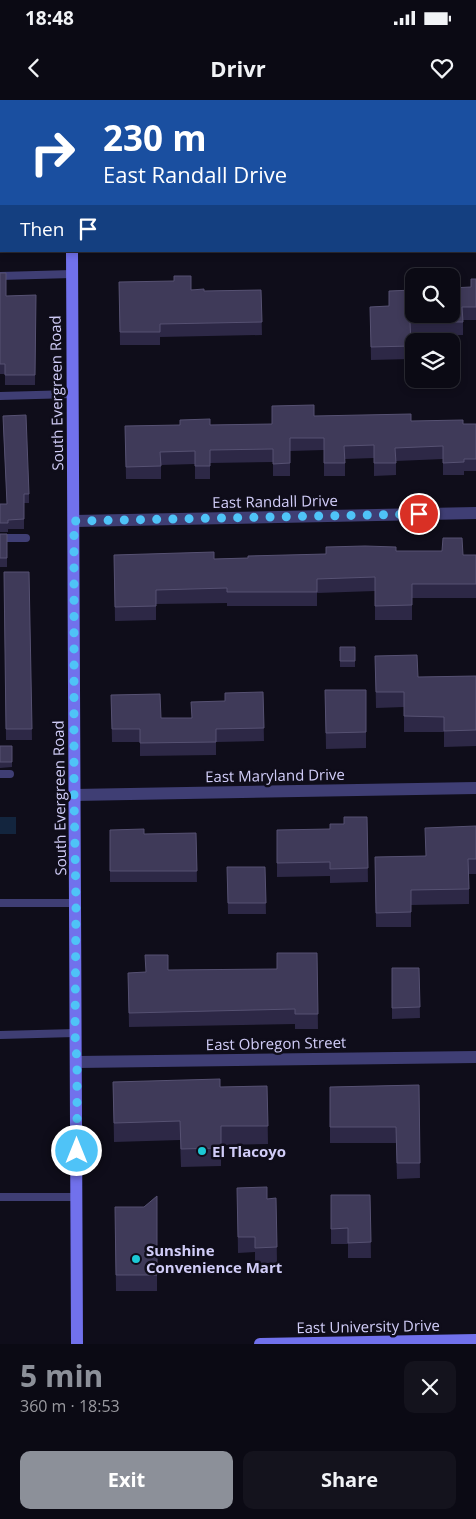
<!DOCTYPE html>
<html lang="en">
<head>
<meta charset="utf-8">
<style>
  :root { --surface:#0b0a14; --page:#14131d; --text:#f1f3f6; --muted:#9a9aa0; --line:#2b2b34; --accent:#8c9099 }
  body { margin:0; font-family:"Open Sans",sans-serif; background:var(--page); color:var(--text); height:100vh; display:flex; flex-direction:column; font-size:19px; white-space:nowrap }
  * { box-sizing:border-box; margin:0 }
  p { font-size:16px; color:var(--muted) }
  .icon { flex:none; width:28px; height:28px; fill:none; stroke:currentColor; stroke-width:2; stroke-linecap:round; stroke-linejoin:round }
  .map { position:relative; height:1244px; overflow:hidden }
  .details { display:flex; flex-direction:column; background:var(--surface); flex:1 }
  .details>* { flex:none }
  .guide { position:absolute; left:0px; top:0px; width:476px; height:152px; box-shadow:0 2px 8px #0003,0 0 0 1px var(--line); background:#1a4fa0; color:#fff; overflow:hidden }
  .fabs { position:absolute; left:405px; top:168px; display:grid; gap:10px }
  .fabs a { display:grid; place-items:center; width:55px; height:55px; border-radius:10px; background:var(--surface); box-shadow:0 2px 8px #0003,0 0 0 1px var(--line); font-size:25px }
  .pin { position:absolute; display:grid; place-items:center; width:42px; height:42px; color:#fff; margin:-21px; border:2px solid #fff; border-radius:50%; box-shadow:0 1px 5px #0007 }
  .me { position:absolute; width:55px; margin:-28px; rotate:0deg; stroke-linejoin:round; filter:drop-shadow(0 0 4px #0008) }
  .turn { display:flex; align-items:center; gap:18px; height:105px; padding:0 20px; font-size:22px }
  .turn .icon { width:65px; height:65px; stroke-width:2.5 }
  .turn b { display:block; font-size:35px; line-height:42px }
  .then { display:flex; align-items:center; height:48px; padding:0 20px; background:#0003; gap:10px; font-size:19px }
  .round { display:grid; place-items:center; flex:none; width:52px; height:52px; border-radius:10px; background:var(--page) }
  .head { display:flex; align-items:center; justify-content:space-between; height:85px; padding:0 20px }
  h1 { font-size:30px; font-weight:700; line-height:38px; color:var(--accent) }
  .button { display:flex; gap:10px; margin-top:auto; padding:10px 20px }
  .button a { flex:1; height:58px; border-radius:10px; background:var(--accent); color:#fff; font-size:20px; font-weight:700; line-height:58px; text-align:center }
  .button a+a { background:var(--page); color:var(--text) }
  .status { display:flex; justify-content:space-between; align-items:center; height:35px; padding:0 25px; background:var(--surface); direction:ltr }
  .status svg { height:14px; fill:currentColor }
  header { display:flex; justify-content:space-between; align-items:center; height:65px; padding:0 20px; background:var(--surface); font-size:22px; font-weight:700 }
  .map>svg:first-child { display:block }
  .water { fill:#13253e }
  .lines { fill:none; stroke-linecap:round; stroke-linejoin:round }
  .lane { stroke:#3f3e74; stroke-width:8 }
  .street { stroke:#3f3e74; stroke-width:12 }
  .secondary { stroke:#7171ec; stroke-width:12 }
  .wall { fill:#2d2846 }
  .building { fill:#3f3a59; stroke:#565172 }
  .route { stroke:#4fc3f7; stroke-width:9; stroke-dasharray:0 16.2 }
  .poi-dot { fill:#1cc9d5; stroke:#0f0d1a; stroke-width:2 }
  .labels { text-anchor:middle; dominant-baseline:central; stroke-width:5; stroke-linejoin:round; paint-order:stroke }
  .street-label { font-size:15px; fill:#d1cdf8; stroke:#0f0d1a }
  .poi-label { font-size:15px; font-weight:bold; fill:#d1cdf8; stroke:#0f0d1a; text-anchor:start }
</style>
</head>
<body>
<div class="status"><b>18:48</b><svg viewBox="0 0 49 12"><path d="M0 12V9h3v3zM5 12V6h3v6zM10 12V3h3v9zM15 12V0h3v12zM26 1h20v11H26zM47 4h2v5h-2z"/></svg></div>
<header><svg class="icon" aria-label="back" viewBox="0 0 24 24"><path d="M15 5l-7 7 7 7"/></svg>Drivr<svg class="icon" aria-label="heart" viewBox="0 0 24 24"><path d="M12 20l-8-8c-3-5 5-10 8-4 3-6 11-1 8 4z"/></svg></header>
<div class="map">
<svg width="476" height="1244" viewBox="0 0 476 1244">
  <rect width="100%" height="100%" fill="#0f0d1a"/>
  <path class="water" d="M0 717H16V734H0Z"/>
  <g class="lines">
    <path class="lane" d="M0 176 72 174
      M0 296 72 294
      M0 438H26
      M0 674H10
      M0 803H76
      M0 935 75 933
      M0 1097H76"/>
    <path class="street" d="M475 137H476
      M74 421 476 413
      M74 695 476 688
      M77 962 476 957"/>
    <path class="secondary" d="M70 0V1
      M72 151 77 1244
      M260 1244 476 1240"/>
  </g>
  <path class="wall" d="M0 0 1 1V35H0Z
    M475 47H476V93H475Z
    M1 52V143H0V77H1Z
    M0 173 6 196 36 195 35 285H5V274H0Z
    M476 179V220H463V235L410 236 411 259 371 260 370 207 389 206 471 187Z
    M119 182 204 191 261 190 262 235 160 237V245H120Z
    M314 316 411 321 463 324H476V371H464V375H443V359L396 361V375L374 376V358L345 359V376H324V350L290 351V376H273V362L210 363V379H195V364L161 365V379H126L125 326 272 324Z
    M3 325 29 394V403H24V429H8V432H0V404H7Z
    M0 434H7V467H0Z
    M396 451 463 455H476V498H412V520H375V491L317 493V506H227V503L156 504V520L115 521 114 455 214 459 248 458Z
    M4 472H29L32 640H6Z
    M340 547H355V567H340Z
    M375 556 418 577 476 576V646L444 647V632H404V607L376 608Z
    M325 590H366V648L326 649Z
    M263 592 264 641 216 642V655L140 656V642H112L111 595 161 618H191L225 601Z
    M0 646H12V667L0 668Z
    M367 717 368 782 330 783V776L277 777V730L330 729Z
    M476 726V774H469V804L411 805V827H376L375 757 425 756Z
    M110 730 144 734 196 733 197 782H110Z
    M227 767H265L266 814H228Z
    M317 853 318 929H295V924L129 927 128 873 146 872 168 870 277 869Z
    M392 868H419L420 918 392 919Z
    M113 982 220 987 267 986 268 1044 221 1045V1066L181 1067 180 1040 114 1042Z
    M419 985 420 1078 397 1079 396 1043H330V987Z
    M237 1088 267 1099 276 1098 277 1163H255V1152L238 1153Z
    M331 1095H370L371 1158H348V1144H331Z
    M157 1096V1191H116L115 1107H144Z"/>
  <path class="building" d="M0 0H38V1H1V25H0Z
    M475 47H476V79H475Z
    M1 52V133H0V77H1Z
    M0 173H6V196L36 195 35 275H5V264H0Z
    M174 176H191V190L204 189V191L261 190 262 222 160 224V232H120L119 182 174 181Z
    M471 179H476V207H462L463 222H410L411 246 371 247 370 207 389 206V191L414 190V214H451V188L471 187Z
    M314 305V316L411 314V321L463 320V324H476V359H464V362L443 363V346L395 348 396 363H374V345L344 346 345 363H324V338H290V363L273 364V349L210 350V366H195V351L160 352 161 366 126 367 125 326 180 325V320L210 319V325L272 324V306Z
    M26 315 29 394H24V419L8 420V423H0V404H7L3 316Z
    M0 434H7V458H0Z
    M443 438H462L463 455H476V484H412V505L375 506V477L317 479V492H227V488L156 490V506L115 507 114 455 214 452V459L248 458V456L326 454V447L365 446 396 447V451H442Z
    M4 472H29L32 629H6Z
    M340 547H355V561H340Z
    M417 555 418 577 476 576V630L444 631V617L404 616V592H376L375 556Z
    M325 590H366V632L326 633Z
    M263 592 264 628 216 629V642L140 643V629H112L111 595 160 594 161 618H192L191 602 225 601V593Z
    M0 646H12V662H0Z
    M344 717H367L368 768 330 769V762L277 763V730L330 729V724H344Z
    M476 726V759H468L469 789 411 790V812L376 813 375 757 426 756 425 728Z
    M144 729V734L196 733 197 771H110V730Z
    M227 767H265L266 803H228Z
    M277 853H317L318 914H295V909L129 913 128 873 146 872 145 855H168V870L277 869Z
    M392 868H419L420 907 392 908Z
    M220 979V987L267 986 268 1026H221V1048L181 1049 180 1021 114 1023 113 982Z
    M419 985 420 1063H397L396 1027H330V987Z
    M267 1087V1099L276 1098 277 1147 255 1148V1137H238L237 1088Z
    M331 1095H370L371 1142 348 1143V1128L331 1129Z
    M157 1096V1175H116L115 1107H144Z"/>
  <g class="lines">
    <path class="route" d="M77 1051V962L75 934 76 803 74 695V421L419 414"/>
  </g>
  <g class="poi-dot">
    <circle cx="202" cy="1051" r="5"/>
    <circle cx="136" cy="1159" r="5"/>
  </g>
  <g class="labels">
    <g class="street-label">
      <text transform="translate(56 293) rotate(-91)">South Evergreen Road</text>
      <text transform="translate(275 401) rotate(-1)">East Randall Drive</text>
      <text transform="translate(275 675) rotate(-1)">East Maryland Drive</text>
      <text transform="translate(59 698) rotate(-91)">South Evergreen Road</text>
      <text transform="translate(276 943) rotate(-1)">East Obregon Street</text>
      <text transform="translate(368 1226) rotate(-1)">East University Drive</text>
    </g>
    <g class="poi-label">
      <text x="212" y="1051">El Tlacoyo</text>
      <text x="146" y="1150">Sunshine<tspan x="146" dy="17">Convenience Mart</tspan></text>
    </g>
  </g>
</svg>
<div class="fabs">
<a><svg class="icon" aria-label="search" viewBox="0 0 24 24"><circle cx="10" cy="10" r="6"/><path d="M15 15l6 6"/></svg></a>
<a><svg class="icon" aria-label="layers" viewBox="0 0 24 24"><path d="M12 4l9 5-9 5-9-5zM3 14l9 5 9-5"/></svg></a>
</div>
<div class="pin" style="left:419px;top:414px;background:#d93025"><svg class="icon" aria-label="arrive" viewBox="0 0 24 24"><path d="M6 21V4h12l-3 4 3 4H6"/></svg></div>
<svg class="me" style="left:77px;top:1051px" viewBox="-20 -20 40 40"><circle r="17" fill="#4fc3f7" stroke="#fff" stroke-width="3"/><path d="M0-11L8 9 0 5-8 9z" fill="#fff"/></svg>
<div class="guide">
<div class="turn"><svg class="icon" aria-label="right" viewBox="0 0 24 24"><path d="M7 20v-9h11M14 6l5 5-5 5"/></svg><div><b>230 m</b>East Randall Drive</div></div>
<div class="then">Then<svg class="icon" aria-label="arrive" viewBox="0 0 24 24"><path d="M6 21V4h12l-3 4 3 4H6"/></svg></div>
</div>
</div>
<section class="details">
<div class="head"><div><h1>5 min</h1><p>360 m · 18:53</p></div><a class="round"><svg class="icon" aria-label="close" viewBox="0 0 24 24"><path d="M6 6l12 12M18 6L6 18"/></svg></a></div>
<div class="button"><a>Exit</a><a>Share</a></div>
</section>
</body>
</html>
